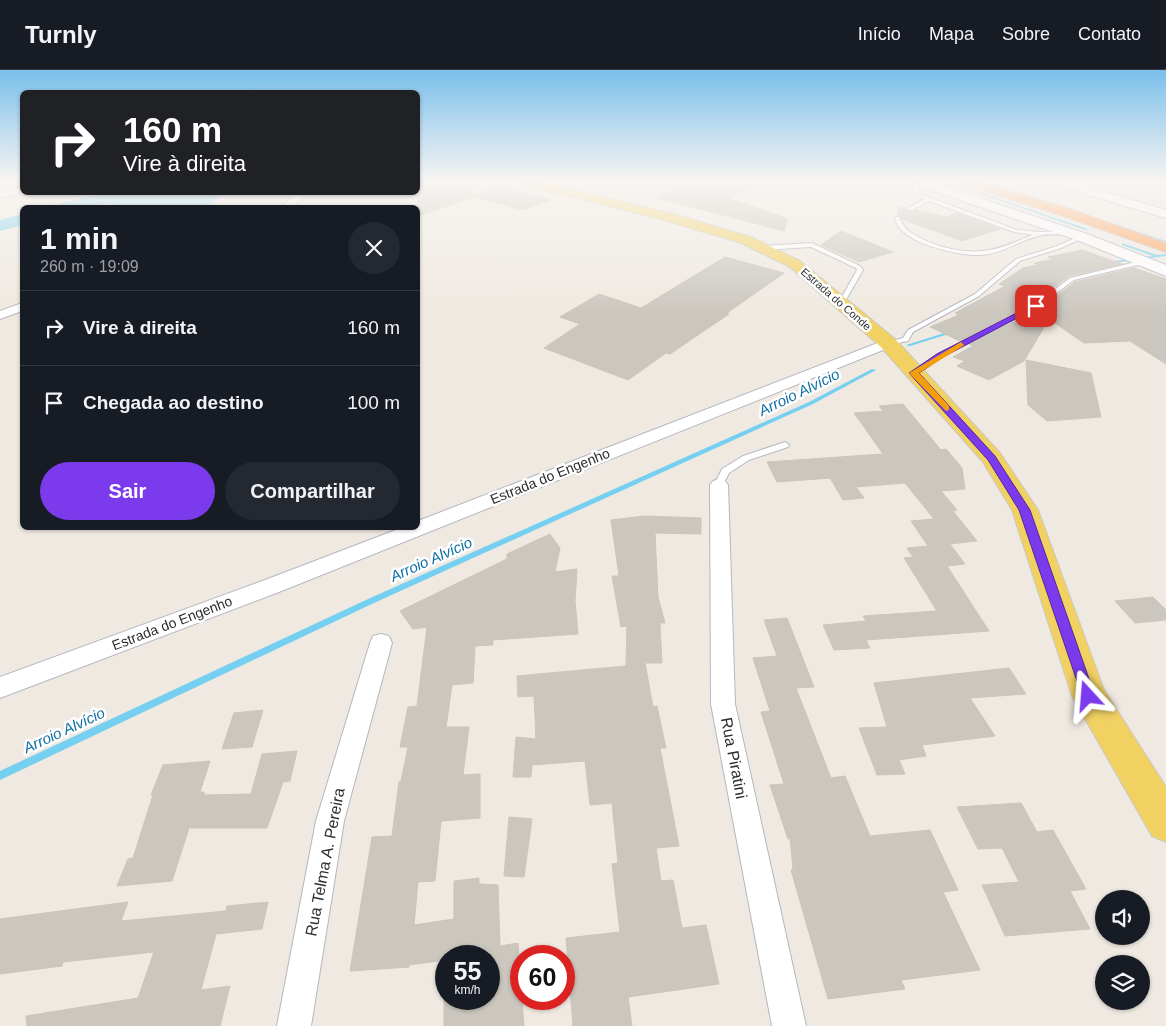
<!DOCTYPE html>
<html lang="pt">
<head>
<meta charset="utf-8">
<style>
  :root { --surface:#171b24; --page:#242831; --text:#f1f3f6; --muted:#9ea1a6; --line:#363941; --accent:#7c3aed }
  body { margin:0; font-family:Helvetica,sans-serif; background:var(--page); color:var(--text); height:100vh; display:flex; flex-direction:column; font-size:19px; white-space:nowrap }
  * { box-sizing:border-box; margin:0 }
  p { font-size:16px; color:var(--muted) }
  .icon { flex:none; width:28px; height:28px; fill:none; stroke:currentColor; stroke-width:2; stroke-linecap:round; stroke-linejoin:round }
  .map { position:relative; flex:1; overflow:hidden }
  .side { position:absolute; left:20px; top:135px; width:400px; height:325px; display:flex; flex-direction:column; background:var(--surface); border-radius:8px; box-shadow:0 1px 4px #0004 }
  .side>* { flex:none }
  .guide { position:absolute; left:20px; top:20px; width:400px; height:105px; border-radius:8px; box-shadow:0 1px 4px #0004; background:#202124; color:#fff; overflow:hidden }
  .controls { position:absolute; left:1095px; top:820px; display:grid; gap:10px }
  .controls a { display:grid; place-items:center; width:55px; height:55px; border-radius:50%; background:var(--surface); box-shadow:0 1px 4px #0004; font-size:25px }
  .speed { position:absolute; left:435px; top:875px; display:flex; gap:10px; font-size:25px; font-weight:700; text-align:center }
  .speed>* { display:grid; place-content:center; width:65px; height:65px; border-radius:50%; background:var(--surface); box-shadow:0 1px 4px #0004; line-height:1 }
  .speed small { font-size:12px; font-weight:400 }
  .speed .limit { border:8px solid #d22; background:#fff; color:#111 }
  .pin { position:absolute; display:grid; place-items:center; width:42px; height:42px; color:#fff; margin:-21px; border-radius:10px; box-shadow:0 2px 8px #0006 }
  .me { position:absolute; width:55px; margin:-28px; rotate:341deg; stroke-linejoin:round; filter:drop-shadow(0 0 4px #0008) }
  .turn { display:flex; align-items:center; gap:18px; height:105px; padding:0 20px; font-size:22px }
  .turn .icon { width:65px; height:65px; stroke-width:2.5 }
  .turn b { display:block; font-size:35px; line-height:42px }
  .round { display:grid; place-items:center; flex:none; width:52px; height:52px; border-radius:26px; background:var(--page) }
  .head { display:flex; align-items:center; justify-content:space-between; height:85px; padding:0 20px }
  h1 { font-size:30px; font-weight:800; line-height:38px }
  .button { display:flex; gap:10px; margin-top:auto; padding:10px 20px }
  .button a { flex:1; height:58px; border-radius:30px; background:var(--accent); color:#fff; font-size:20px; font-weight:800; line-height:58px; text-align:center }
  .button a+a { background:var(--page); color:var(--text) }
  ul { padding:0; list-style:none }
  li { display:flex; align-items:center; gap:15px; height:75px; padding:0 20px; border-top:1px solid var(--line) }
  li div { flex:1 }
  li b { display:block; font-size:19px }
  li em { font-style:normal }
  header { display:flex; align-items:center; gap:30px; box-sizing:border-box; height:70px; padding:0 25px; background:var(--surface); border-bottom:1px solid var(--line) }
  header strong { font-size:24px }
  nav { display:flex; gap:28px; margin-inline-start:auto; font-size:18px }
  .map>svg:first-child { display:block }
  .industrial { fill:#e3e1e8 }
  .water { fill:#75cff0 }
  .lines { fill:none; stroke-linecap:round; stroke-linejoin:round }
  .stream { fill:#75cff0; fill-rule:evenodd }
  .building { fill:#cbc7bf; stroke:#cbc5ba }
  .lane-casing { stroke:#b4b7c1; stroke-width:2 }
  .street-casing { stroke:#b4b7c1; stroke-width:2 }
  .secondary-casing { stroke:#b4b7c1; stroke-width:2 }
  .primary-casing { stroke:#c9c9c9; stroke-width:2 }
  .highway-casing { stroke:#c9c9c9; stroke-width:2 }
  .lane { fill:#fff; fill-rule:evenodd }
  .street { fill:#fff; fill-rule:evenodd }
  .secondary { fill:#fff; fill-rule:evenodd }
  .primary { fill:#f2d163; fill-rule:evenodd }
  .highway { fill:#ffa35c; fill-rule:evenodd }
  .route { fill:#7c3aed; stroke:#51269a }
  .slow { fill:#f59e0b }
  .labels { text-anchor:middle; dominant-baseline:central; stroke-width:5; stroke-linejoin:round; paint-order:stroke }
  .far-street-label { font-size:11px; fill:#2e2e2e; stroke:#fff }
  .street-label { font-size:14px; fill:#2e2e2e; stroke:#fff }
  .water-label { font-size:15px; font-style:italic; fill:#0d6fa3; stroke:#fff }
  .near-street-label { font-size:16px; fill:#2e2e2e; stroke:#fff }
</style>
</head>
<body>
<header>
<strong>Turnly</strong>
<nav><a>Início</a><a>Mapa</a><a>Sobre</a><a>Contato</a></nav>
</header>
<div class="map">
<svg width="1166" height="956" viewBox="0 0 1166 956">
  <rect width="100%" height="100%" fill="#efe9e1"/>
  <path class="industrial" d="M1136 111H1166V138L1108 122Z"/>
  <path class="water" d="M103 123V122L227 123 204 137 121 138 110 133 87 137H46Z
    M22 144V155L0 161V150Z"/>
  <g class="lines">
    <path class="stream" d="M942 111H946L1088 159 1085 160Z
      M978 111H982L1026 125 1023 126Z
      M1108 152 1166 171V173L1107 154Z
      M1122 173 1157 185 1166 184V186L1106 194 1105 193 1107 192 1153 186 1122 175Z
      M951 261 955 262 910 276 906 275Z
      M872 299 876 300 813 334 374 533 0 710V701L368 529 809 332Z"/>
  </g>
  <path class="building" d="M418 111 435 114 441 112 479 123 498 116 551 130 523 140 475 127 418 146Z
    M694 111H762L729 128 788 149 784 161 657 128Z
    M899 137 906 138 908 142 916 140 946 147 957 143 1000 159 962 171 902 149 897 145Z
    M841 161 893 182 859 192 821 175Z
    M1082 180 1122 194 1069 206 1033 233 960 271 930 257 959 245 955 243 1005 216 999 214 1023 198 1038 195 1034 193 1054 189 1048 187Z
    M725 187 784 203 727 243 729 244 670 284 666 283 628 310 544 278 580 254 560 247 599 224 641 238Z
    M1134 198 1166 209V294L1130 271 1084 273 1049 249 1024 291 989 310 957 296 965 291 953 287 973 276 969 274 1039 239 1075 212Z
    M1026 290 1091 303 1101 347 1047 351 1028 335Z
    M903 334 941 380 946 379 962 398 965 419 941 421 957 440 953 441 977 471 950 474 965 494 947 496 989 561 866 570 870 578 834 580 823 555 866 551 863 546 937 541 904 488 913 487 907 478 928 476 911 451 934 449 905 413 856 417 864 428 843 430 830 408 777 412 767 392 883 384 854 343 883 341 879 336Z
    M644 446 701 448V464L655 463 658 527 665 553H660L662 593H645L653 637 657 636 666 678H660L679 776 656 778 661 811 673 810 682 858 706 855 719 914 628 927 632 956H573L566 868 620 862 612 794 618 793 612 733 590 735 585 691 532 695 531 707H513L516 667 536 669 534 626 518 627 517 606 626 596 627 556 621 557 612 506H619L611 450Z
    M550 464 560 478 555 502 577 499 575 531 578 564 493 570V575L475 576 473 613 452 615 446 657H469L463 705 480 704V748L441 751 435 811 418 812 414 855 454 849V811L479 808V814L498 815 500 876 518 873 524 956H444V929H489V886H446V890L409 895V897L350 901 372 767 392 766 399 712 401 711 408 677H400L408 637 417 636 427 557 413 559 400 541 507 489V484Z
    M1153 527 1166 540V550L1135 553 1115 531Z
    M787 548 814 617 796 618 831 708 845 706 870 766 930 760 958 820 943 822 980 900 901 910 905 919 828 929 791 800 793 799 790 768 788 769 770 715 784 714 761 642 770 641 753 588 777 586 764 550Z
    M1009 598 1026 624 970 628 995 666 922 675 926 686 899 690 905 704 877 705 859 658 887 657 874 613Z
    M263 640 252 677 222 679 234 643Z
    M297 681 290 711 283 712 267 758H189L172 811 117 816 128 789 133 788 153 725H151L163 695 210 691 200 722H204V725L251 724 262 684Z
    M1021 733 1037 762 1053 760 1086 819 1070 821 1090 859 1005 866 982 815 1019 812 1002 778 978 779 957 737Z
    M509 747 532 749 524 807 504 806Z
    M128 832 121 851 226 841 227 836 268 832 262 859 216 864 201 920 230 916 220 956H27L26 946 138 928 154 882 63 892 62 896 0 904V849Z"/>
  <g class="lines">
    <defs>
      <path id="lane" d="M916 111H920L917 122 920 124 1017 160 1040 162 1070 161 1073 163 1070 165C1060 165 1048 163 1039 166 1020 170 1002 184 981 185 959 186 897 173 895 147H899C902 153 904 158 910 162 930 176 965 185 989 180 1004 178 1019 170 1033 165L1014 162 929 131 912 140H908V138L925 129 916 126 913 122Z
        M1080 166 1085 167 1061 178 1020 191 979 226 913 262 908 271 888 275 885 273 903 268 908 260 975 224 1016 189 1057 176Z
        M812 173 860 196 863 200 843 235 838 234 857 200 856 198 811 177 763 180 760 178 763 176Z
        M1144 190 1147 192 1146 193 1074 210 1038 237 942 286 917 305 910 303 938 284 1034 235 1070 208Z
        M785 372 789 375 788 377 749 390 729 403 722 417 719 418 714 415 722 399 743 386Z"/>
      <path id="street" d="M22 117 23 122 0 128V122Z
        M299 122H310L291 138H280Z
        M22 233V241L0 249V241Z
        M888 269 893 270 895 273 893 276 279 522 0 628V607L265 510 401 458H418V451Z
        M719 409 725 411 728 415 735 634 806 956H772L711 634 710 415 713 411Z
        M381 564 389 566 392 573 344 751 311 956H277L316 751 370 573 373 566Z"/>
      <path id="secondary" d="M911 111H928L1087 164 1166 195V206L1077 170 913 114Z
        M1050 111H1068L1166 140V148L1052 114Z"/>
      <path id="primary" d="M517 111H537L674 144 751 167 800 191 895 269 1000 383 1038 440 1104 620 1166 717V772L1152 766 1072 626 1012 440 983 392 881 277 790 197 741 173 664 150 519 114Z"/>
      <path id="highway" d="M911 111H924L918 115Z
        M959 111H977L1070 139 1166 173V182L1060 145 961 114Z"/>
    </defs>
    <use href="#lane" class="lane-casing"/>
    <use href="#street" class="street-casing"/>
    <use href="#secondary" class="secondary-casing"/>
    <use href="#primary" class="primary-casing"/>
    <use href="#highway" class="highway-casing"/>
    <use href="#lane" class="lane"/>
    <use href="#street" class="street"/>
    <use href="#secondary" class="secondary"/>
    <use href="#primary" class="primary"/>
    <use href="#highway" class="highway"/>
  </g>
  <linearGradient id="sky" x2="0" y2="1"><stop stop-color="#7abfeb"/><stop offset="0.45" stop-color="#f8f5f2"/><stop offset="1" stop-color="#f8f5f2" stop-opacity="0"/></linearGradient>
  <rect width="1166" height="245" fill="url(#sky)"/>
  <path class="route" d="M1034 234 1040 236 943 287 919 303 995 386 1030 440 1095 626 1093 630 1088 632 1084 630 1082 626 1019 440 988 390 909 303 937 284Z"/>
  <path class="slow" d="M961 272 964 275 963 276 919 303 949 336V340L946 341 909 303Z"/>
  <g class="labels">
    <g class="far-street-label">
      <text transform="translate(836 229) rotate(41)">Estrada do Conde</text>
    </g>
    <g class="street-label">
      <text transform="translate(550 406) rotate(-22)">Estrada do Engenho</text>
      <text transform="translate(172 553) rotate(-21)">Estrada do Engenho</text>
    </g>
    <g class="water-label">
      <text transform="translate(799 322) rotate(-26)">Arroio Alvício</text>
      <text transform="translate(431 489) rotate(-24)">Arroio Alvício</text>
      <text transform="translate(64 660) rotate(-25)">Arroio Alvício</text>
    </g>
    <g class="near-street-label">
      <text transform="translate(734 688) rotate(79)">Rua Piratini</text>
      <text transform="translate(325 792) rotate(-79)">Rua Telma A. Pereira</text>
    </g>
  </g>
</svg>
<div class="controls">
<a><svg class="icon" aria-label="sound" viewBox="0 0 24 24"><path d="M4 9h4l5-4v14l-5-4H4zM17 9q2 3 0 6"/></svg></a>
<a><svg class="icon" aria-label="layers" viewBox="0 0 24 24"><path d="M12 4l9 5-9 5-9-5zM3 14l9 5 9-5"/></svg></a>
</div>
<div class="speed"><div>55<small>km/h</small></div><div class="limit">60</div></div>
<div class="pin" style="left:1036px;top:236px;background:#d93025"><svg class="icon" aria-label="arrive" viewBox="0 0 24 24"><path d="M6 21V4h12l-3 4 3 4H6"/></svg></div>
<svg class="me" style="left:1088px;top:626px" viewBox="-20 -20 40 40"><path d="M0-17L14 15 0 8-14 15z" fill="#7c3aed" stroke="#fff" stroke-width="4"/></svg>
<div class="guide">
<div class="turn"><svg class="icon" aria-label="right" viewBox="0 0 24 24"><path d="M7 20v-9h11M14 6l5 5-5 5"/></svg><div><b>160 m</b>Vire à direita</div></div>
</div>
<section class="side">
<div class="head"><div><h1>1 min</h1><p>260 m · 19:09</p></div><a class="round"><svg class="icon" aria-label="close" viewBox="0 0 24 24"><path d="M6 6l12 12M18 6L6 18"/></svg></a></div>
<ul>
<li><svg class="icon" aria-label="right" viewBox="0 0 24 24"><path d="M7 20v-9h11M14 6l5 5-5 5"/></svg><div><b>Vire à direita</b></div><em>160 m</em></li>
<li><svg class="icon" aria-label="arrive" viewBox="0 0 24 24"><path d="M6 21V4h12l-3 4 3 4H6"/></svg><div><b>Chegada ao destino</b></div><em>100 m</em></li>
</ul>
<div class="button"><a>Sair</a><a>Compartilhar</a></div>
</section>
</div>
</body>
</html>
